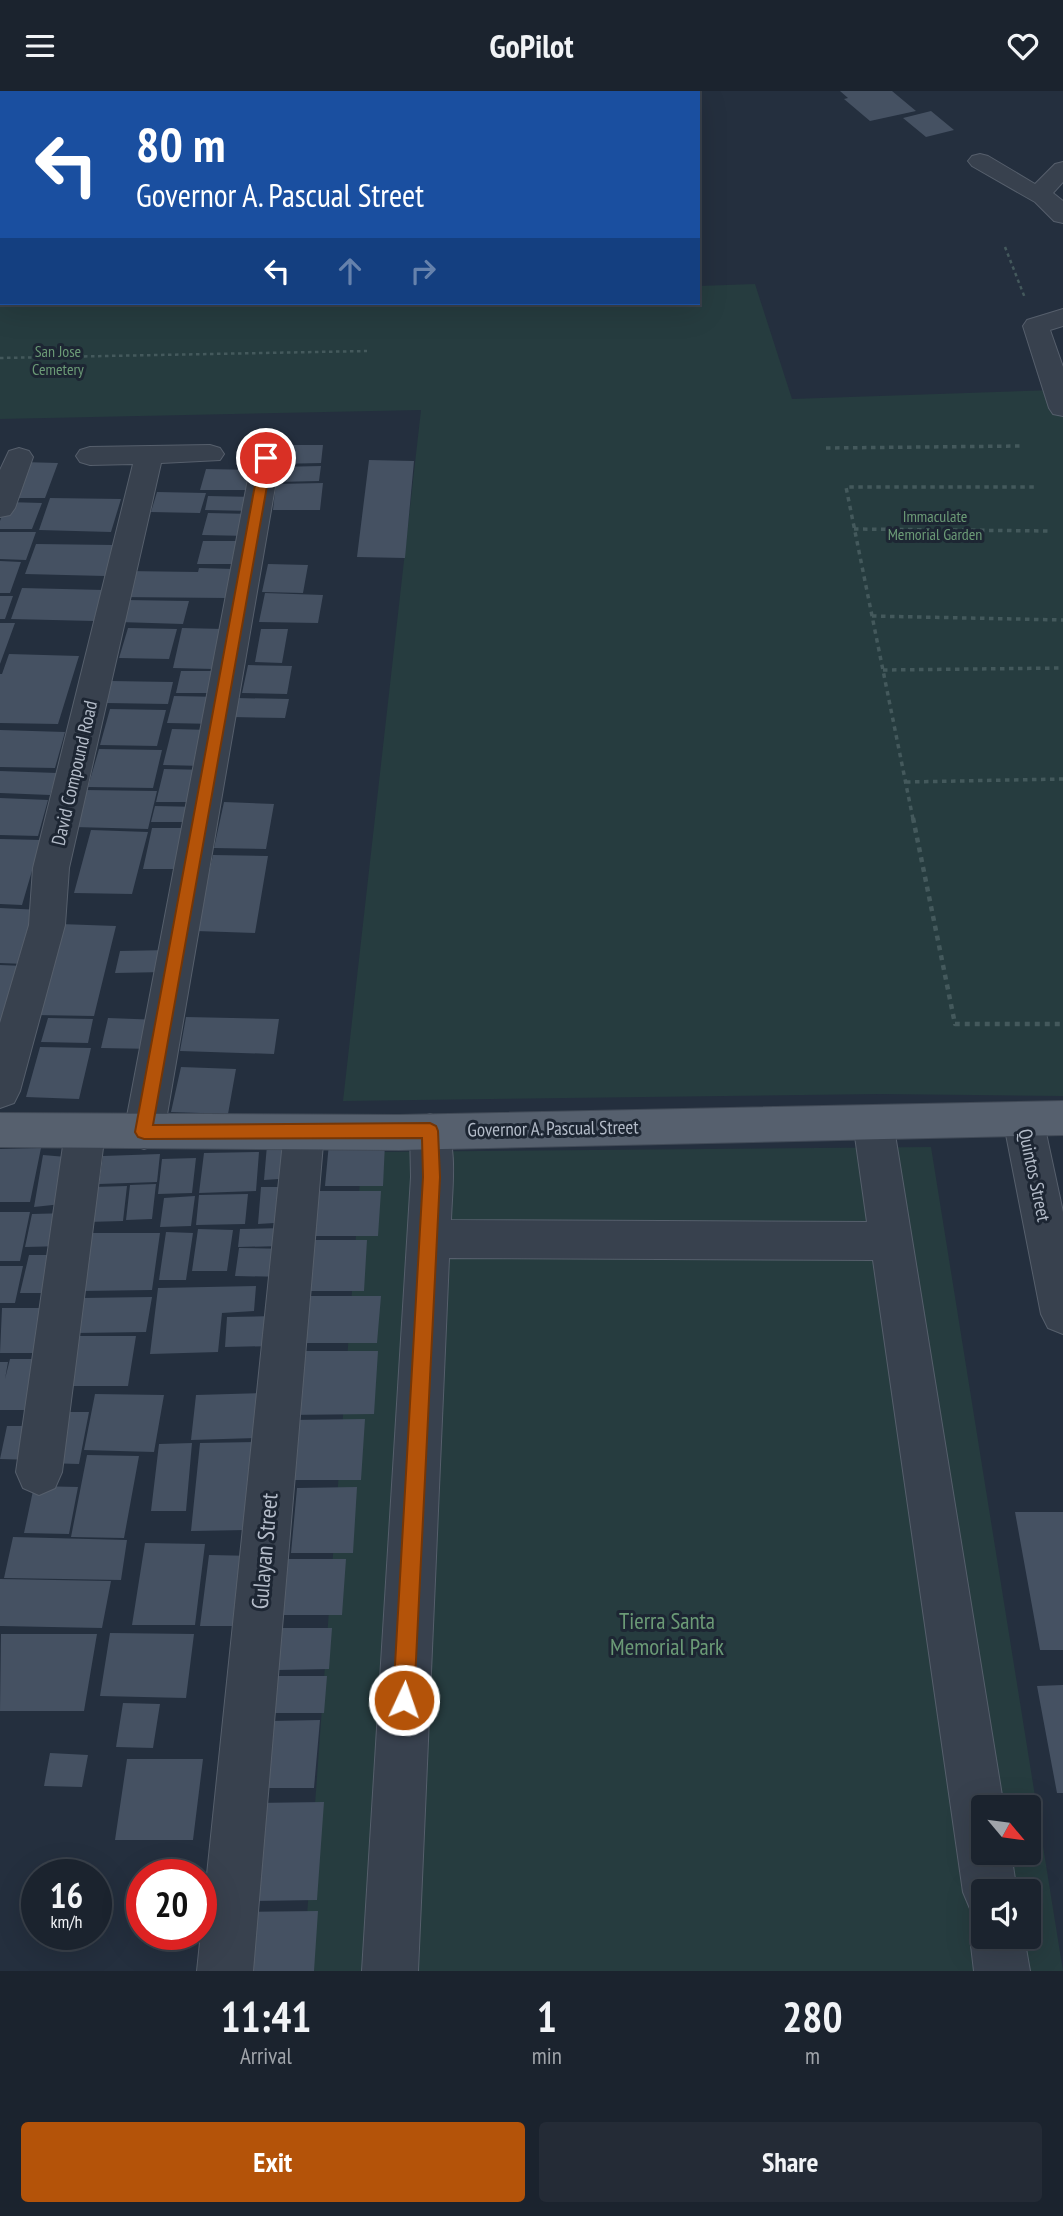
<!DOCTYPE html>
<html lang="en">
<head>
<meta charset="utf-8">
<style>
  :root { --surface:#1b232e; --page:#242b36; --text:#f1f3f6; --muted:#a0a4aa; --line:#39404a; --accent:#b45309 }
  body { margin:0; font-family:"PT Sans Narrow",sans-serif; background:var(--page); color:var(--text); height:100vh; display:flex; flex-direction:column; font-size:26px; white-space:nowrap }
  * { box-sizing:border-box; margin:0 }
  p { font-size:23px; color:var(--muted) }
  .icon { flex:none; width:38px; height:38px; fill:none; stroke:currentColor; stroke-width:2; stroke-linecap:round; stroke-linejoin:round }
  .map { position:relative; height:1880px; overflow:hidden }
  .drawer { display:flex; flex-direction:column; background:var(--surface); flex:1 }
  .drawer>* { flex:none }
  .top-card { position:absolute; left:0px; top:0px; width:700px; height:214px; box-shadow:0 7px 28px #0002,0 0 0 2px var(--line); background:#1a4fa0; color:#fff; overflow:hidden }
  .needle { width:46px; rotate:119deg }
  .buttons { position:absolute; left:971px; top:1704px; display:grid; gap:14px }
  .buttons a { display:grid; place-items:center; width:70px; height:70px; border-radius:7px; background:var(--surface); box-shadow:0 7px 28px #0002,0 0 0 2px var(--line); font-size:35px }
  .speed { position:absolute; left:21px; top:1768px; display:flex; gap:14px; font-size:35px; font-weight:700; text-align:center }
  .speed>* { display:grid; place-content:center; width:91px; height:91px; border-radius:50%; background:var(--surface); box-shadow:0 7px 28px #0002,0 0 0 2px var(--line); line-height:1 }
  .speed small { font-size:18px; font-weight:400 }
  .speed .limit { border:10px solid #d22; background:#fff; color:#111 }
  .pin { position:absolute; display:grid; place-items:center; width:60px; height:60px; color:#fff; margin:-30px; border:4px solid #fff; border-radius:50%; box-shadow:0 2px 7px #0007 }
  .me { position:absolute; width:77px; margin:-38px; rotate:3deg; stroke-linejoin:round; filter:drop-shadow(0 0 5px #0008) }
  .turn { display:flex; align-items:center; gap:24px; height:147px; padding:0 21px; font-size:32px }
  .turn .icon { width:91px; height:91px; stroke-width:2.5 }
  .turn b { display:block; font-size:49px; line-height:60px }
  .lanes { display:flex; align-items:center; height:66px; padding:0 21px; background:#0003; justify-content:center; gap:35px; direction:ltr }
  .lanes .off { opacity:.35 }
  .eta { display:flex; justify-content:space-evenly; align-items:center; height:119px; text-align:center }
  .eta b { font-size:42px; font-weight:800; line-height:49px }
  .action { display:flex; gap:14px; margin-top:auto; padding:14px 21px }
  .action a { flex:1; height:80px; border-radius:7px; background:var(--accent); color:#fff; font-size:28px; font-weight:800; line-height:80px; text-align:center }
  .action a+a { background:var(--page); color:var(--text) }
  header { display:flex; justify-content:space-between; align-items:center; height:91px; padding:0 21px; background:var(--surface); font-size:32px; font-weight:800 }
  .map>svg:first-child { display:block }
  .green { fill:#263c3f; fill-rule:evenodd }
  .water { fill:#394c67 }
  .building { fill:#455162 }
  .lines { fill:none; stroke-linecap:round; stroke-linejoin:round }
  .minor-casing { stroke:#565f6c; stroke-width:2 }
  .major-casing { stroke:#414a57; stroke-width:2 }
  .path-far2 { stroke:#44595c; stroke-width:2.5; stroke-dasharray:3.5 3.5; stroke-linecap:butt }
  .path-far1 { stroke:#44595c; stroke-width:3.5; stroke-dasharray:4.5 4.5; stroke-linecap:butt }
  .path { stroke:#44595c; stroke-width:4.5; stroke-dasharray:5 5; stroke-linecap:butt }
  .minor { fill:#38414e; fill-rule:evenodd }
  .major { fill:#56606e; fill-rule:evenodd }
  .route { fill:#b45309; stroke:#753606; stroke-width:2 }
  .labels { text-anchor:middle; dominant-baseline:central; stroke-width:6; stroke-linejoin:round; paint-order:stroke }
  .far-park-label { font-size:16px; fill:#6b9a76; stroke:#1d2633 }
  .street-label { font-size:19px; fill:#b4bcc9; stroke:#1d2633 }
  .near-street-label { font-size:23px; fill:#b4bcc9; stroke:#1d2633 }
  .near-park-label { font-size:23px; fill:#6b9a76; stroke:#1d2633 }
</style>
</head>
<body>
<header><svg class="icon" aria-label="menu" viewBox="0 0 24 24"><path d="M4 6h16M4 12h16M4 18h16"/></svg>GoPilot<svg class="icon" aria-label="heart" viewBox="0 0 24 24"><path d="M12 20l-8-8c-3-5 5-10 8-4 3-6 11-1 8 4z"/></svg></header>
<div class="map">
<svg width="1063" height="1880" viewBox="0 0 1063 1880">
  <rect width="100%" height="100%" fill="#242f3e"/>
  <path class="green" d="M0 155 2 212H698V195L755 193 792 308 1055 299 1063 326V1005L880 1003 343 1010 421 319 0 328Z
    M931 1056 1063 1880H303L362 1061ZM984 1717H1029V1762H984ZM984 1801H1029V1846H984Z"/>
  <path class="water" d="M0 0H680L2 2 0 155Z"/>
  <path class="building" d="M840 0H892L916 20 870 30 844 8 848 7Z
    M931 20 954 39 926 46 903 27Z
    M279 354H323L321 372 277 373Z
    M369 369 414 370 405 467 357 466Z
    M22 371 58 372 45 407H8Z
    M321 375 319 390 275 391 277 376Z
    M206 378 260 379 257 399H200Z
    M323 392 320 419H273L276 393Z
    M157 401 206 402 200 422 151 421Z
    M208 405 257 406 254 420 205 419Z
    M50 407 121 408 111 441 39 439Z
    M7 411 42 412 32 438H0V430Z
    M208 422 253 423 248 445 202 444Z
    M0 441H36L26 469 0 468Z
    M203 450H243L237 473H197Z
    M36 453 114 454 105 485 25 483Z
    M0 470 21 471 10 502H0Z
    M268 473 308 474 303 502 262 501Z
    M199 477 234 478 227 507 118 506 126 480 198 481Z
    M22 497 104 499 94 530 11 528Z
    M265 502 323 504 318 532 259 531Z
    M0 505H13L5 528H0Z
    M126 509 189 510 183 533 119 531Z
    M0 532H15L0 573Z
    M128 537 177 538 169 568 119 567Z
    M182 537 223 538 214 578 173 577Z
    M261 538H288L282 572 255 571Z
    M9 563 79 565 58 633 0 632V583H2Z
    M248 574 292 575 287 603 242 602Z
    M181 580H225L220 602H176Z
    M111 590 173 591 168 613 106 612Z
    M174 605 221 606 217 633 167 632Z
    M236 607 289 608 285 627 232 626Z
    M110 618 166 619 157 655 100 654Z
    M172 638 211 639 203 675 163 674Z
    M0 639 65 641 55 677 0 676Z
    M99 658 162 659 153 697 88 696Z
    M164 678 207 679 202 711H156Z
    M0 680 57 682 50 704 0 702Z
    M84 699 157 700 148 738 74 736Z
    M0 707 48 709 38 745 0 744Z
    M224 711 274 713 266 758 214 757Z
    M155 715 200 716 196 731H151Z
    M152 737H197L188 778H143Z
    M91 739 148 741 132 803 74 802Z
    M0 748 41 749 22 814 0 813Z
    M213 764 268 765 255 842 196 840Z
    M0 817 41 819 26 873 0 872Z
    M60 833 116 835 94 925 35 924Z
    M170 859 164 881 115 882 120 860Z
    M0 874 24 875 0 955Z
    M186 926 279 928 274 963 180 960Z
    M48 927 93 928 88 952 41 951Z
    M108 927 161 929 155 958 101 957Z
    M40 956 91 957 79 1008 26 1006Z
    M181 976 236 978 228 1023 171 1021Z
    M329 1052H385L383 1095H325Z
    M297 1053 293 1087 264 1089 267 1054Z
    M41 1057 30 1111H0V1058Z
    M259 1061 256 1100 199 1102 204 1062Z
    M160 1063 157 1091 99 1093 103 1065Z
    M43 1064 78 1067 71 1112 34 1116Z
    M196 1067 192 1102 158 1103 162 1068Z
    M156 1093 152 1128 126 1129 130 1094Z
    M127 1095 123 1130 87 1131 93 1096Z
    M261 1096H294L291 1131 258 1133Z
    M319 1100H381L378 1145H314Z
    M248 1103 245 1133 196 1134 199 1104Z
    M195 1105 191 1135 160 1136 164 1107Z
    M0 1121H30L20 1170H0Z
    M70 1122 64 1155 25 1156 32 1123Z
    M283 1137 282 1155 238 1156 240 1138Z
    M198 1138 233 1139 227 1180H192Z
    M166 1141 193 1142 186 1189H159Z
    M92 1142H160L152 1199 81 1200Z
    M314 1149H367L364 1200H310Z
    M239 1157 289 1158 286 1186 235 1185Z
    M29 1164H67L61 1202H20Z
    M0 1175H23L15 1212H0Z
    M256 1195 254 1220 222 1222 218 1261 150 1263 158 1197Z
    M300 1205H381L377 1252H296Z
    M152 1206 146 1241 76 1242 82 1207Z
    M2 1217H57L49 1262H0Z
    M275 1225 273 1255 225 1256 227 1226Z
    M74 1245H136L128 1295H66Z
    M293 1260H378L374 1323 286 1324Z
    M10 1268H51L42 1319H0V1271H8L5 1288Z
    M263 1302 259 1347 191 1349 196 1304Z
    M95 1303 164 1304 154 1361 84 1359Z
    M54 1321H89L79 1373 44 1372Z
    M365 1328 361 1389H284L290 1329Z
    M7 1335H43L35 1369 0 1368Z
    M255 1351 247 1439 191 1440 200 1352Z
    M192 1352 186 1420H151L159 1353Z
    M87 1364 139 1365 124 1447 71 1446Z
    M34 1395 78 1396 69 1443 24 1442Z
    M357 1396 353 1462H291L297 1397Z
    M1015 1421H1063V1559H1040Z
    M13 1446 127 1449 121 1489 4 1487Z
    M145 1452 205 1453 195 1534H132Z
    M209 1464 259 1465 251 1535H200Z
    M279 1468H346L342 1524H274Z
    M0 1488 111 1490 102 1537 0 1535Z
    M282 1537H332L329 1578 278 1579Z
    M110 1542 194 1543 186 1607 100 1605Z
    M1 1543H97L84 1620H0Z
    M257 1585H327L324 1622H254Z
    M1063 1594V1702H1057L1037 1595Z
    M123 1612 160 1613 153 1657 116 1656Z
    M320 1629 314 1697H265L271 1630Z
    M50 1662 88 1664 82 1696 44 1695Z
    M127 1668H203L193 1749H115Z
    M324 1711 317 1809 245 1810 254 1712Z
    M318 1820 314 1880H239L244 1821Z"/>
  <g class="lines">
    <defs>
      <path id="minor" d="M980 63 988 65 1035 93 1055 73 1063 71V91L1053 102 1063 110V132L1054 130 1035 111 972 75 968 70 972 65Z
        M1063 218V235L1050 239 1063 276V325L1053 323 1049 317 1023 235 1027 229Z
        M210 354 220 357 224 363 220 369 161 372 69 777 65 834 20 1000 14 1012 0 1017V932L29 834 33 777 133 373 90 374 80 371 76 365 80 359 90 356Z
        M19 357 29 360 33 366 15 417 10 424 0 426V379L9 360Z
        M266 358 276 361 280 367 164 1041 158 1053 144 1058 130 1053 124 1041 252 367 256 361Z
        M1023 1011 1037 1016 1043 1028 1063 1121V1243L1048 1237 1041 1223 1003 1028 1009 1016Z
        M873 1014 887 1019 893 1031 1004 1717H984V1762H1011L1017 1801H984V1846H1024L1030 1880H974L970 1846 978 1827 983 1825 971 1820 963 1801 873 1169 449 1167 418 1880H362L411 1086 410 1040 416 1028 430 1023 444 1028C458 1057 452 1097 451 1129L867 1131 853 1031 859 1019Z
        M85 1024 99 1029 105 1041 62 1381 55 1397 39 1404 23 1397 16 1381 65 1041 71 1029Z
        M304 1024 318 1029 324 1041 253 1880H197L284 1041 290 1029Z"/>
      <path id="major" d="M1063 1010V1044L399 1059 0 1056V1022L399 1024Z"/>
    </defs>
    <use href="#minor" class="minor-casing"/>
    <use href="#major" class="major-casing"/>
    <path class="path-far2" d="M1005 156 1025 207
      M0 267 367 260"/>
    <path class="path-far1" d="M826 357 1022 355
      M854 438 1049 440
      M872 525 1063 529
      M883 579 1063 577
      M906 691 1063 688
      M913 728 846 396H1035"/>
    <path class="path" d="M913 727 955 933H1063"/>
    <use href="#minor" class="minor"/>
    <use href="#major" class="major"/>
  </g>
  <path class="route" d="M266 363 272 367 153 1034 430 1032 436 1035 438 1040 440 1086 414 1609 411 1616 404 1619 397 1616 393 1609 423 1086 422 1047 144 1048 138 1046 135 1041 260 367Z"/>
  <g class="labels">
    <g class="far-park-label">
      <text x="58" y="260">San Jose<tspan x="58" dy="18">Cemetery</tspan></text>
      <text x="935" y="425">Immaculate<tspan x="935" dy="18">Memorial Garden</tspan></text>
    </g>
    <g class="street-label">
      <text transform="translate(74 682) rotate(-77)">David Compound Road</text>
      <text transform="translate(553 1037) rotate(-1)">Governor A. Pascual Street</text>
      <text transform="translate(1035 1084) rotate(78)">Quintos Street</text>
    </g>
    <g class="near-street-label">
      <text transform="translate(264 1460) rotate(-85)">Gulayan Street</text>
    </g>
    <g class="near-park-label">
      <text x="667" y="1529">Tierra Santa<tspan x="667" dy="26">Memorial Park</tspan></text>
    </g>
  </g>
</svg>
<div class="buttons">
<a><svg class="needle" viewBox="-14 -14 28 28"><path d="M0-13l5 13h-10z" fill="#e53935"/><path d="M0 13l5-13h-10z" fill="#a0a4aa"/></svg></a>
<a><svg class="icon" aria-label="sound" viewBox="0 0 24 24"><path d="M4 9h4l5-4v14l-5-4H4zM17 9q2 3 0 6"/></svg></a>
</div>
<div class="speed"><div>16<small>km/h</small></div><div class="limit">20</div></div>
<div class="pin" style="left:266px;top:367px;background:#d93025"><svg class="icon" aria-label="arrive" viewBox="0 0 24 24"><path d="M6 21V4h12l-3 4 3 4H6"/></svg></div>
<svg class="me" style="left:404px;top:1609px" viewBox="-20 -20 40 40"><circle r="17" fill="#b45309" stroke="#fff" stroke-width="3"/><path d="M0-11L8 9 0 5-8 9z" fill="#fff"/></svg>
<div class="top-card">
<div class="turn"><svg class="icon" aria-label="left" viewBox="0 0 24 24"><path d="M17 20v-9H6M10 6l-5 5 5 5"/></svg><div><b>80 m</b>Governor A. Pascual Street</div></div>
<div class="lanes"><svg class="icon" aria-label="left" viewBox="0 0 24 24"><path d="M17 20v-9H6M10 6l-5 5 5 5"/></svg><svg class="icon off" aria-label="ahead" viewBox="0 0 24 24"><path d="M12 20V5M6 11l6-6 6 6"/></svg><svg class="icon off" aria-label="right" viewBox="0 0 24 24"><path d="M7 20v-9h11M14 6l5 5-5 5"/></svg></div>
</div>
</div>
<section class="drawer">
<div class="eta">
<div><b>11:41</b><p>Arrival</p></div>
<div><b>1</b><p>min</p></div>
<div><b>280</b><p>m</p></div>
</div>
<div class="action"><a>Exit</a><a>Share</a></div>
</section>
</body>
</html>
